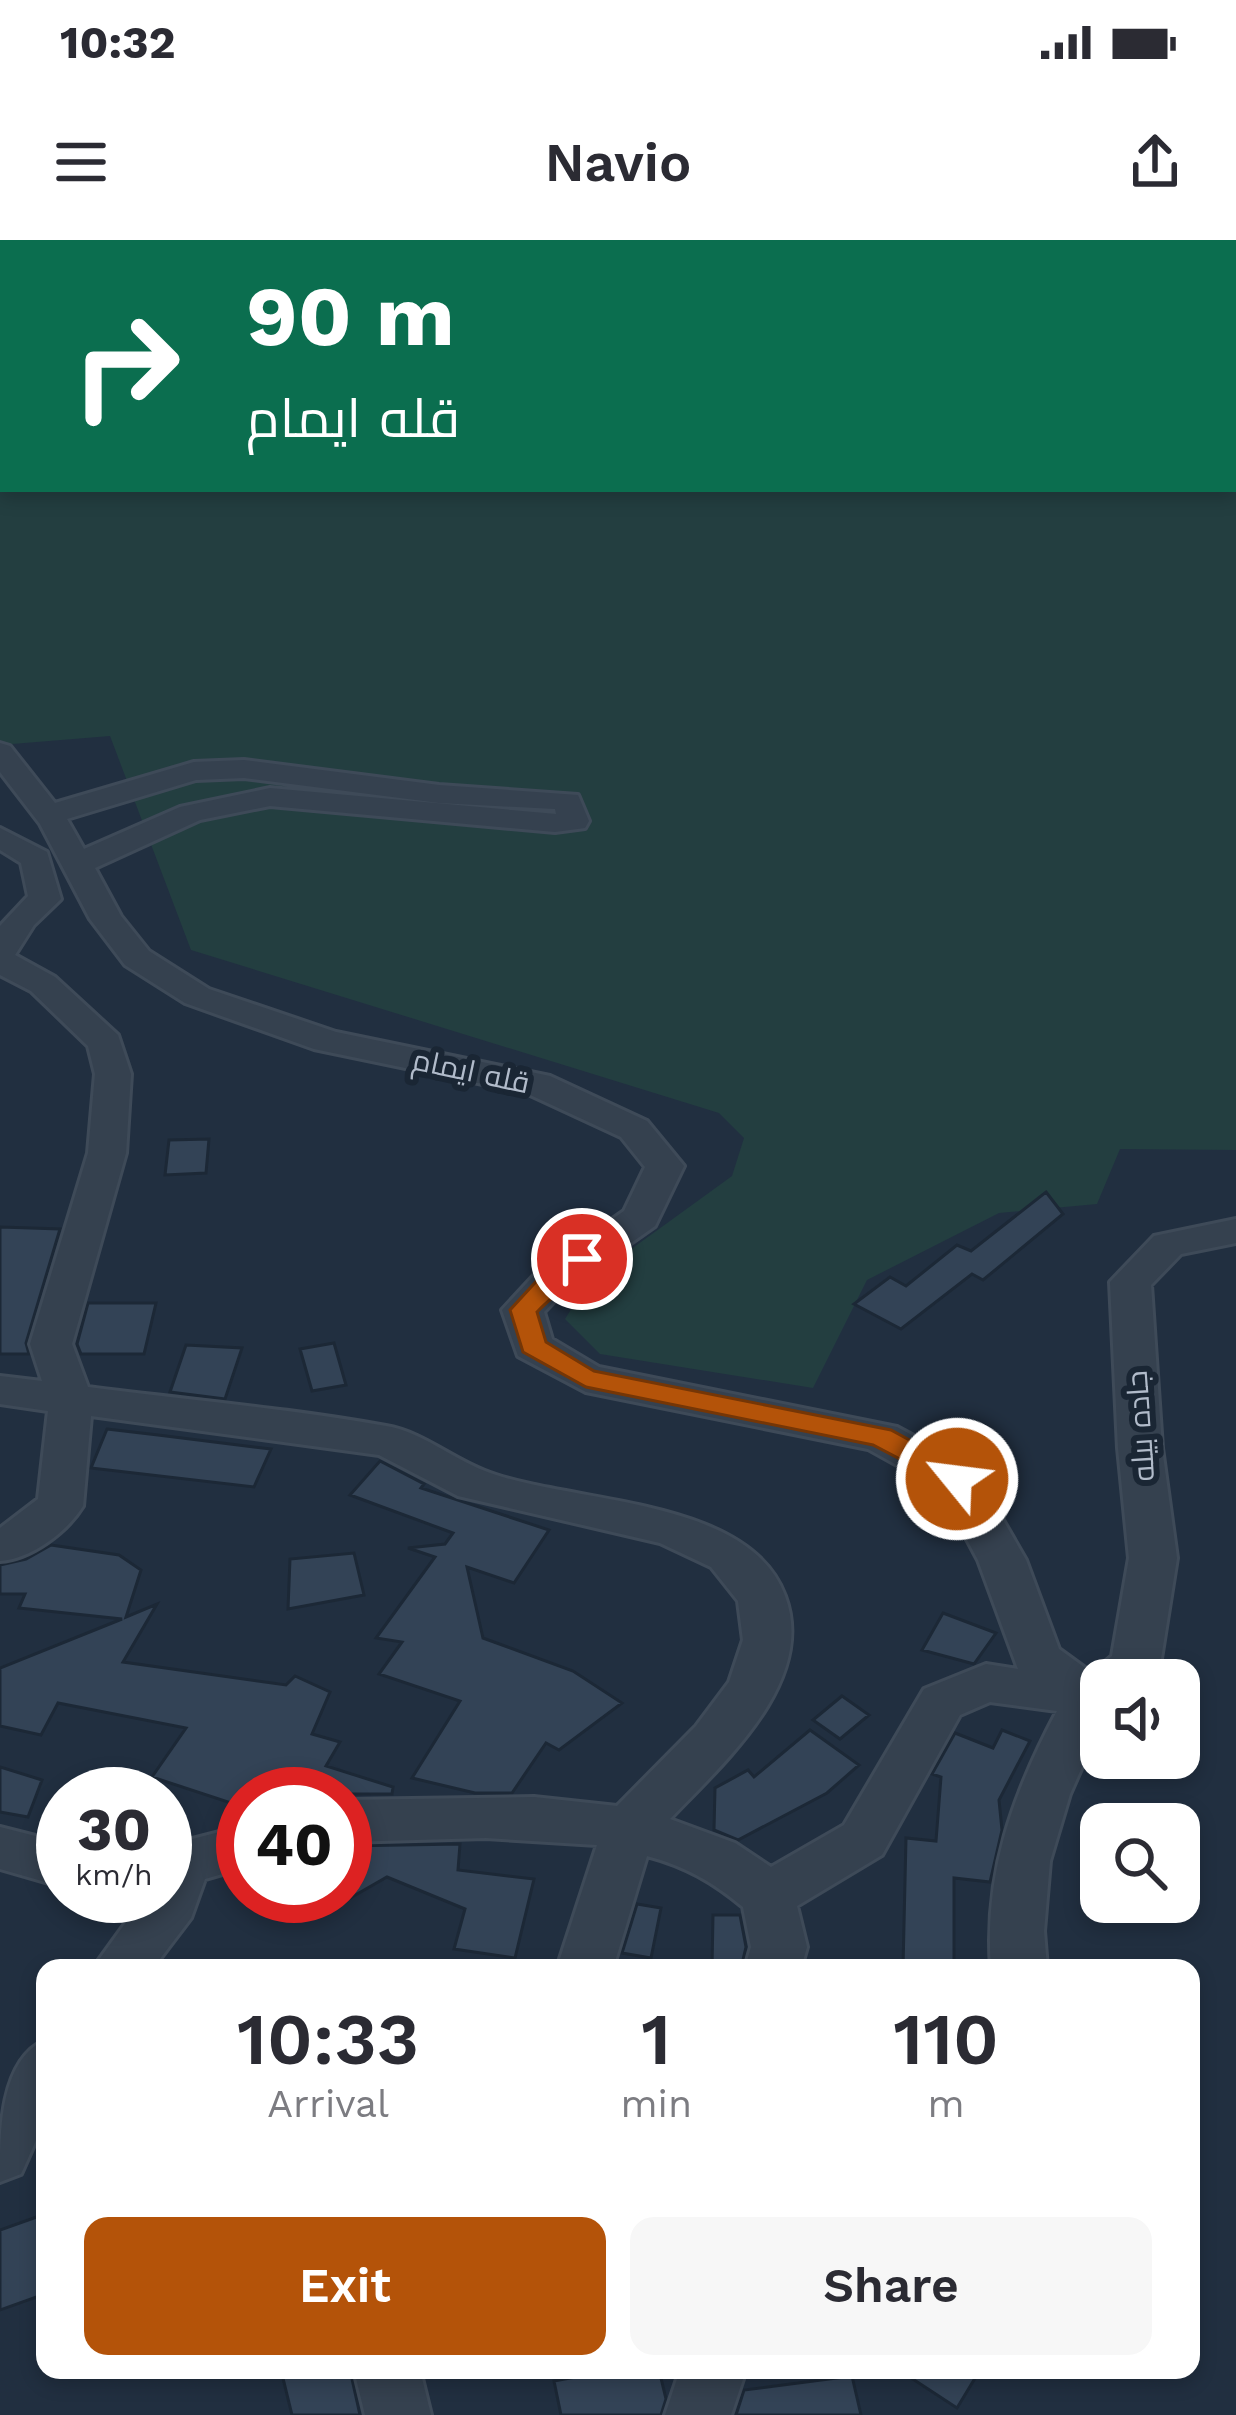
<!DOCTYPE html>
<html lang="en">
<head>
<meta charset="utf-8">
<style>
  :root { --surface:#fff; --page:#f7f7f7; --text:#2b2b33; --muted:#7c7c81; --accent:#b45309 }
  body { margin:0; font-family:"Work Sans",Cairo,sans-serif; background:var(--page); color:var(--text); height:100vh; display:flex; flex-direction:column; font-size:45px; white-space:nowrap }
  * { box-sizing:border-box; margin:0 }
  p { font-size:39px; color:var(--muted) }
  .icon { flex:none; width:66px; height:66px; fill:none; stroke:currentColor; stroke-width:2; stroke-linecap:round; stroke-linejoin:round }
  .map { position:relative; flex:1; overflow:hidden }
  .side { position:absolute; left:36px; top:1719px; width:1164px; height:420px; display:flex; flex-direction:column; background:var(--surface); border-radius:24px; box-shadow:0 6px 18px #0003 }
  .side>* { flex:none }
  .guide { position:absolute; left:0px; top:0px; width:1236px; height:252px; box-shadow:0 6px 18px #0003; background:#0b6e4f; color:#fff; overflow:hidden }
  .buttons { position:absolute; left:1080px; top:1419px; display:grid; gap:24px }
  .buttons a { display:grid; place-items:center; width:120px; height:120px; border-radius:24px; background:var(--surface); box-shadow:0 6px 18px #0003; font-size:60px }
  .speed { position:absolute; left:36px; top:1527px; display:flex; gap:24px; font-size:60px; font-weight:700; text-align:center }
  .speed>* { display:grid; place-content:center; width:156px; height:156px; border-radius:50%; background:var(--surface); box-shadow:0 6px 18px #0003; line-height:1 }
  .speed small { font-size:30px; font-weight:400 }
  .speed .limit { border:18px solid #d22; background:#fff; color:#111 }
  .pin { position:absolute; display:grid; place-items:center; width:102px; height:102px; color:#fff; margin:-51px; border:6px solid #fff; border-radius:50%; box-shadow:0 3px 12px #0007 }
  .me { position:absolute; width:132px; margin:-66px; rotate:299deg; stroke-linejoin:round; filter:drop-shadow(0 0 9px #0008) }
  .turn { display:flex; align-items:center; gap:42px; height:252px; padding:0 48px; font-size:54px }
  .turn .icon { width:156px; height:156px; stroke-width:2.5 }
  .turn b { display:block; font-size:84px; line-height:102px }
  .eta { display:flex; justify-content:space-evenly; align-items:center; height:204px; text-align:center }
  .eta b { font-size:72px; font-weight:600; line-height:84px }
  .cta { display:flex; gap:24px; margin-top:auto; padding:24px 48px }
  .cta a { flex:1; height:138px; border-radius:24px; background:var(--accent); color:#fff; font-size:48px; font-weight:600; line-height:138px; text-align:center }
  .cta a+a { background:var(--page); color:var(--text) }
  .status { display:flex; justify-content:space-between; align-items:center; height:84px; padding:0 60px; background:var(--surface); direction:ltr }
  .status svg { height:33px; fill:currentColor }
  header { display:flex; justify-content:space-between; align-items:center; height:156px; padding:0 48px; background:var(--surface); font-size:54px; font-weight:600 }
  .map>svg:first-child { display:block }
  .green { fill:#233e40 }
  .building { fill:#334356; stroke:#1c2836; stroke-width:3 }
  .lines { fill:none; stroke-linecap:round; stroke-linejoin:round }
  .minor-casing { stroke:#3e4a58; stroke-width:6 }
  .minor { fill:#35414f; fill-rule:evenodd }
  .route { fill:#b45309; stroke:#753606; stroke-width:3 }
  .labels { text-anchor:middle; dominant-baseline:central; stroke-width:12; stroke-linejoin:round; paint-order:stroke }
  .street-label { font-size:30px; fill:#b1bbca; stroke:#1a2634 }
</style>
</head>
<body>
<div class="status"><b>10:32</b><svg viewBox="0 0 49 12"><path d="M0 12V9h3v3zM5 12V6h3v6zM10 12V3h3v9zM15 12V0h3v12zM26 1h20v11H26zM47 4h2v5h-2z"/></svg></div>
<header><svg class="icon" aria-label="menu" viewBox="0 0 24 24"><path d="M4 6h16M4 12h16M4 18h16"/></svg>Navio<svg class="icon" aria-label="share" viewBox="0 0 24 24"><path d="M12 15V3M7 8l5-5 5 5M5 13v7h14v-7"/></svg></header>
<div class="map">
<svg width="1236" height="2175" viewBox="0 0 1236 2175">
  <rect width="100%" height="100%" fill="#212f40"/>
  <path class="green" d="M442 0H975L976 3H418Z
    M0 14 3 249H1233L1236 45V910L1120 909 1097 964 999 973 867 1040 813 1148 600 1114 565 1079 590 1039 732 936 744 898 719 873 191 710 110 496 0 505Z"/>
  <path class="building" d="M209 899 206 933 165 935 169 900Z
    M1046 952 1063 974 983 1040 972 1034 901 1089 854 1064 890 1037 906 1046 957 1005 971 1011Z
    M0 987 60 989 26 1103 29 1114H0Z
    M88 1063H156L144 1114H81L77 1104Z
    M334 1103 346 1145 312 1151 300 1109Z
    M186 1105 242 1108 225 1159 170 1152Z
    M107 1189 158 1195 271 1209 254 1247 91 1228Z
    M380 1221 424 1244 421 1248 549 1290 514 1343 467 1327 483 1398 573 1431 622 1463 559 1510 546 1503 512 1553H475L412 1538 460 1461 379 1434 402 1402 376 1398 435 1317 408 1308 445 1304 453 1293 350 1255Z
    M51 1305 119 1315 141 1330 126 1377 157 1364 123 1422 286 1445 295 1436 330 1452 312 1494 340 1502 326 1526 393 1547 392 1554H243V1567L152 1537 186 1488 58 1463 41 1495 0 1486V1428L122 1379 19 1368 25 1354H0V1325L26 1319Z
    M354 1313 364 1355 288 1369 290 1319Z
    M943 1373 996 1393 974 1424 922 1410Z
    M842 1456 869 1475 840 1499 813 1480Z
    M810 1490 859 1525 827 1553 738 1600 714 1590 715 1548 748 1530 754 1537Z
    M1002 1490 1030 1501 999 1560 1002 1590 990 1642 954 1638V1728H903L906 1598 936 1601 941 1537 932 1534 955 1493 993 1508Z
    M0 1527 42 1540 28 1577 0 1572Z
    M460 1604 458 1630 534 1639 515 1718 454 1709 465 1669 387 1637 345 1661V1606Z
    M637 1664 661 1668 651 1718 622 1713Z
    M713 1675H740L746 1707 741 1728H712Z
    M45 1974V2054L0 2070V1990Z
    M281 2130H350L360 2175H292Z
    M613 2130H659L666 2159 661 2175H561L554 2141Z
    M899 2130H980L957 2168Z
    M852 2136 861 2175H736L744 2150Z"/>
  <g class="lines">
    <defs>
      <path id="minor" d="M205 0H223L224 3H206Z
        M1014 0H1032V3H1014Z
        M1093 0H1114L1116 3H1095Z
        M1233 3H1236V13H1233Z
        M1233 35H1236V47H1233Z
        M0 503 10 506 55 563 194 522 244 520 439 545 578 555 589 581 585 588 555 592 270 566 200 580 95 628 121 676 149 711 209 749 336 792 550 836 647 881 684 926 655 986 567 1048 544 1072 552 1099 599 1127 897 1187 973 1228 1026 1320 1059 1409 1092 1433 1112 1416 1129 1318 1118 1208 1110 1042 1154 996 1236 979V1003L1181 1014 1151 1045 1162 1208 1177 1318 1160 1425 1152 1438 1101 1440V1484L1070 1554 1050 1621 1044 1691 1047 1728H991C984 1633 1013 1554 1057 1471L990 1462 960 1475 882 1615 797 1666 807 1707 801 1728H745L751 1707 743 1667C713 1642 685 1626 647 1616L613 1728H557L597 1605 486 1598 345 1602V1560L534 1557 617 1566 696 1486 729 1442 743 1400 738 1361 711 1327 660 1303 458 1256 379 1215 91 1176 83 1266C67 1292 31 1319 0 1321V1288L38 1259 48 1171 0 1164V1136L42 1141 30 1104 88 913 95 834 88 806 31 751 0 735V686L28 656 21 623 0 610V588L47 612 61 659 34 685 15 715 55 737 118 795 131 834 126 913 72 1104 88 1147C187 1160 287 1168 386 1186 422 1192 451 1218 485 1231 568 1264 749 1256 785 1356 817 1442 722 1524 670 1579L735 1603 771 1627 844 1585 924 1449 986 1424 1018 1429 978 1320 940 1249 868 1209 586 1152 518 1116 502 1070 539 1030 624 971 645 927 621 897 526 853 314 809 185 763 125 725 90 679 40 584 0 532ZM244 538 439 563 555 569 556 574 270 548 180 567 84 609 67 579 196 540Z
        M243 1586V1628L205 1639 191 1678 153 1728H93L145 1656H165V1606Z
        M0 1587 63 1603V1647L0 1629Z
        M45 1800V1880L21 1934 0 1942C0 1890 0 1821 45 1800Z
        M354 2130H420L431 2175H365Z
        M680 2130H746L731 2175H665Z"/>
    </defs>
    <use href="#minor" class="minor-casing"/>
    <use href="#minor" class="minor"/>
  </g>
  <path class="route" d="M582 1011 592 1013 595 1019C578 1038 555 1053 537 1072L546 1102 594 1131 891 1190 968 1232 972 1239 957 1249 873 1205 586 1147 523 1112 510 1070 543 1034Z"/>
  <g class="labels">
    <g class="street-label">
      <text transform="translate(471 831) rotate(12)">قله ایمام</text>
      <text transform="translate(1140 1186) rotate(-94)">جاده بیله</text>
    </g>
  </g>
</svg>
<div class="buttons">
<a><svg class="icon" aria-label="sound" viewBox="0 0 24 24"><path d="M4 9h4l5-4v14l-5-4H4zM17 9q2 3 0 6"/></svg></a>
<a><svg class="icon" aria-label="search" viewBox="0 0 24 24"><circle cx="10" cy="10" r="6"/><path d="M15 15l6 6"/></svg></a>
</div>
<div class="speed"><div>30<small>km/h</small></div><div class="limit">40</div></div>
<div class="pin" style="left:582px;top:1019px;background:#d93025"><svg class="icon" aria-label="arrive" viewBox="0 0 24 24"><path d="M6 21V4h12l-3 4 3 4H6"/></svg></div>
<svg class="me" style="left:957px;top:1239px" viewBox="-20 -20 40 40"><circle r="17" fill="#b45309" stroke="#fff" stroke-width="3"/><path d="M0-11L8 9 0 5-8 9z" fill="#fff"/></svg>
<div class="guide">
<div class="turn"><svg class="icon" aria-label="right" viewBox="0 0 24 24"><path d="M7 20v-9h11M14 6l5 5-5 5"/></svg><div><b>90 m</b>قله ایمام</div></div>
</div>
<section class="side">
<div class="eta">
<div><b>10:33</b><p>Arrival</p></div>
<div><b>1</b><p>min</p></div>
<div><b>110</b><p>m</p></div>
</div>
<div class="cta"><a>Exit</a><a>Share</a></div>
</section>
</div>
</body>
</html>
